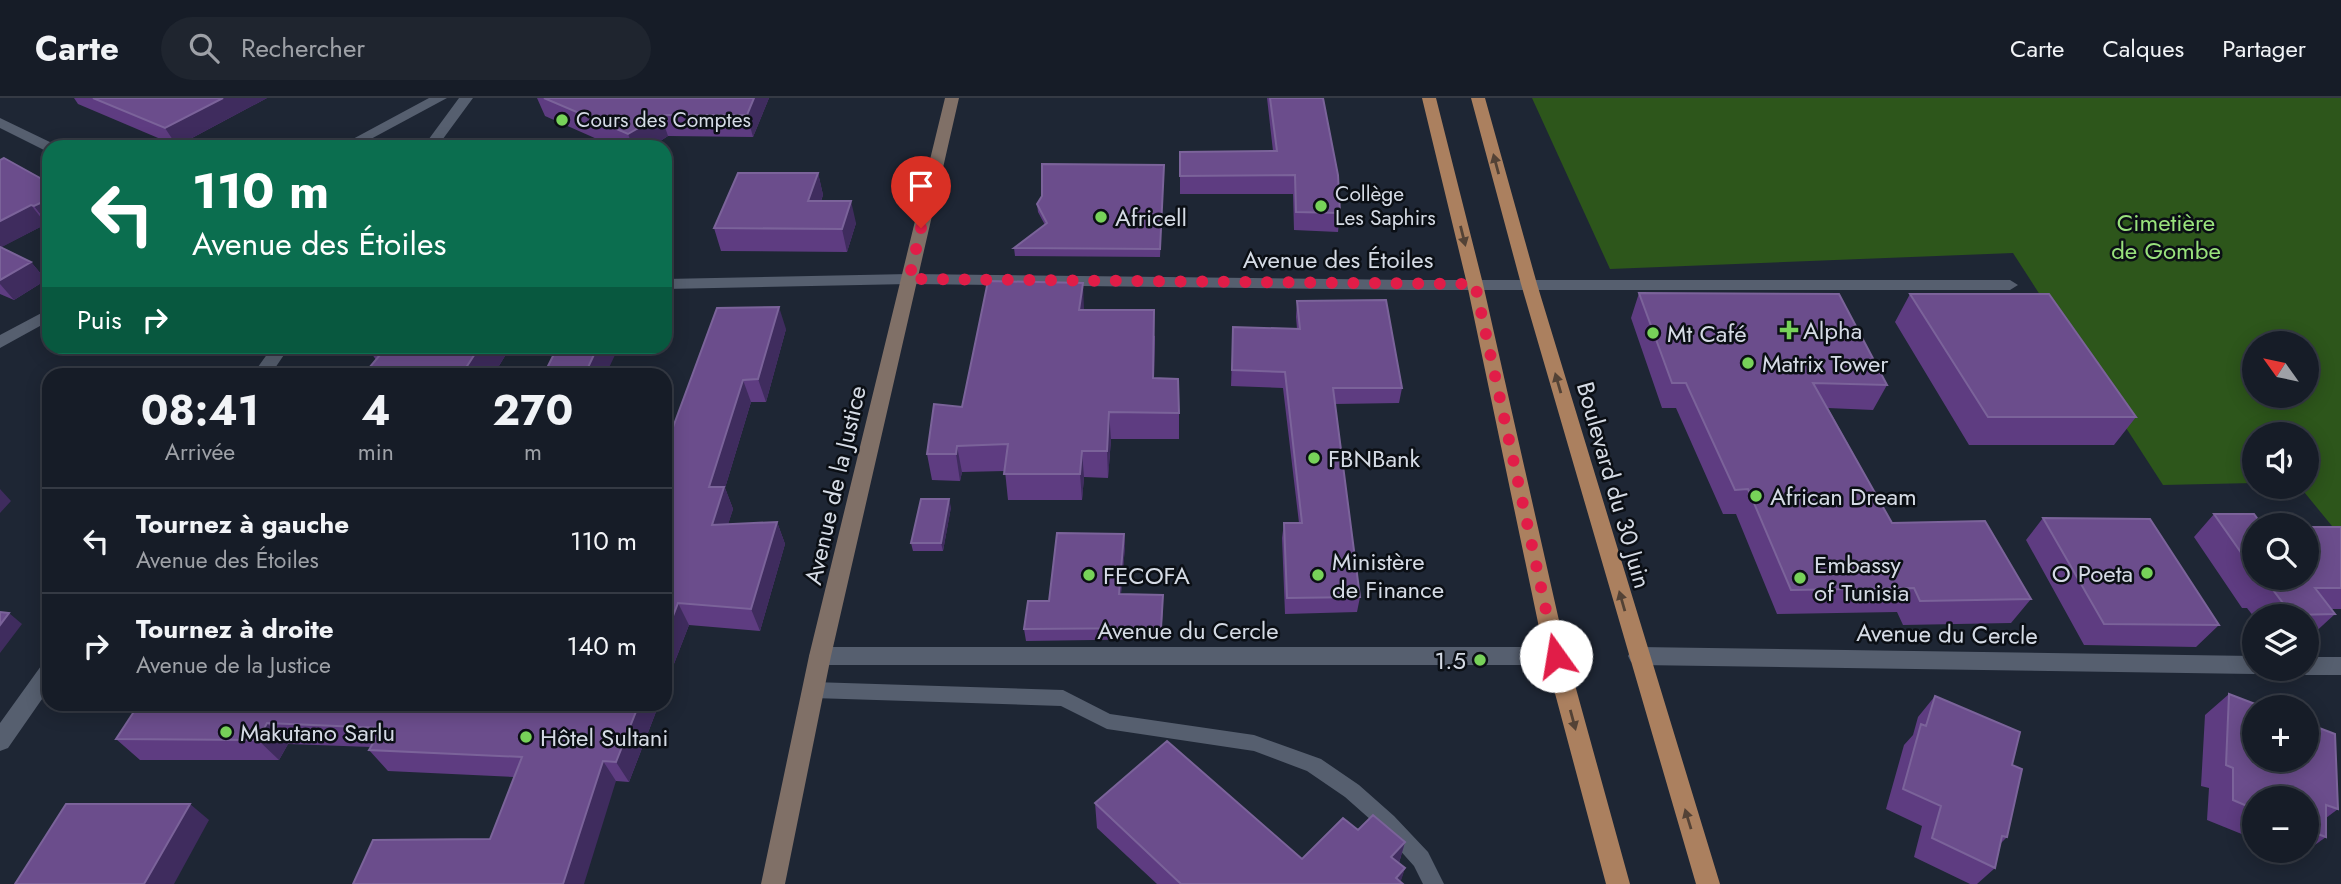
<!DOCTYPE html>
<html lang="fr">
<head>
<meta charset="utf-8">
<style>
  :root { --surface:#161c27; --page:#1f252f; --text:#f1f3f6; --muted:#9ea1a7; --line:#353a44 }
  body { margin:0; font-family:Jost,sans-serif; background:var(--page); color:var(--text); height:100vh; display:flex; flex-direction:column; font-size:26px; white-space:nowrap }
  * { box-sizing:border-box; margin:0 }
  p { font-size:23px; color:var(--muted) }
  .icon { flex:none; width:38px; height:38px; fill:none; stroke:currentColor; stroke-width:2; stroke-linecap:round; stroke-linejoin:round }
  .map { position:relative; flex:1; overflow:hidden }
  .panel { position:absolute; left:42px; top:270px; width:630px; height:343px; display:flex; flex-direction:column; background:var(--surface); border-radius:21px; box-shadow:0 4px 18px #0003,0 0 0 2px var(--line) }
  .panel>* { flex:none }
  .hud { position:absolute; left:42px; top:42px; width:630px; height:214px; border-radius:21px; box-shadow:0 4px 18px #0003,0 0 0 2px var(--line); background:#0b6e4f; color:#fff; overflow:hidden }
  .needle { width:46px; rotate:303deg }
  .fabs { position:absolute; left:2242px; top:233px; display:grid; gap:14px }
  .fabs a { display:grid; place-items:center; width:77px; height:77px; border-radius:50%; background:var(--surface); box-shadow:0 4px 18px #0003,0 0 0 2px var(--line); font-size:35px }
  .pin { position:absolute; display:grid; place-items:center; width:60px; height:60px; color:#fff; margin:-72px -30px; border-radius:50% 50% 50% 0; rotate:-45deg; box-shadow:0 0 7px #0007 }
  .pin .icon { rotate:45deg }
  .me { position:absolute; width:77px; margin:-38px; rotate:347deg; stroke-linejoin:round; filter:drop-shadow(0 0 5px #0008) }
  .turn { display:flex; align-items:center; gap:24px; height:147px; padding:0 35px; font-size:32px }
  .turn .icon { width:91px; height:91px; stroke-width:2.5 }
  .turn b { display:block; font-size:49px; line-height:60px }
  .then { display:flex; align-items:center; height:66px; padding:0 35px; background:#0003; gap:14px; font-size:26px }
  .eta { display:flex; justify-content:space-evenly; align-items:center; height:119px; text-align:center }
  .eta b { font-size:42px; font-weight:700; line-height:49px }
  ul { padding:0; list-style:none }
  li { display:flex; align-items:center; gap:21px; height:105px; padding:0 35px; border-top:2px solid var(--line) }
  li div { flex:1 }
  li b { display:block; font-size:26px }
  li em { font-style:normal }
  header { display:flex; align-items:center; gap:42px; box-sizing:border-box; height:98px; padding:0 35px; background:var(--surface); border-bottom:2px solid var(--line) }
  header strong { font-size:33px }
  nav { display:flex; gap:38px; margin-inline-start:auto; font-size:24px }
  .search { width:490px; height:63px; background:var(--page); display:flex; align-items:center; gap:18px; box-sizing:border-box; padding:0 24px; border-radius:38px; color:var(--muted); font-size:26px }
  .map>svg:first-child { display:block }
  .green { fill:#2d561b; fill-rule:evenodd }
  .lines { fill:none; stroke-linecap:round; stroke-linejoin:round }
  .service { fill:#565f6f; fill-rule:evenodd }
  .minor { fill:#565f6f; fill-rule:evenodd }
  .secondary { fill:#807067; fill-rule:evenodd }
  .primary { fill:#ab805f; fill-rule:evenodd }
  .wall { fill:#5e3c81 }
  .shaded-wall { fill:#3f2c5e }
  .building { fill:#6b4d8c; stroke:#7b639a; stroke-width:2 }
  .oneway { fill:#534236 }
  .route { stroke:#e11d48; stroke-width:12; stroke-dasharray:0 21.6 }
  .poi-dot { fill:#77d259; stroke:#0b0f15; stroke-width:2.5 }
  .labels { text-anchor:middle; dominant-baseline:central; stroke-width:5; stroke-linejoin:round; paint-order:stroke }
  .far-poi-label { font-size:21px; fill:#d5dbe5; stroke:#0b0f15; text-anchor:start }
  .poi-label { font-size:24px; fill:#d5dbe5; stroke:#0b0f15; text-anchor:start }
  .park-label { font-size:24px; fill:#99e27c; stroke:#0b0f15 }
  .street-label { font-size:24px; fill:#d5dbe5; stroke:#0b0f15 }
</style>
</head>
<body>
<header>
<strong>Carte</strong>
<div class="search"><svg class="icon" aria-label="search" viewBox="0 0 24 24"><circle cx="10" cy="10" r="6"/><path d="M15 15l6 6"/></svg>Rechercher</div>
<nav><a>Carte</a><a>Calques</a><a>Partager</a></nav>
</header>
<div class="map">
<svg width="2341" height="786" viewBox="0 0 2341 786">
  <rect width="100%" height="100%" fill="#1e2634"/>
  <path class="green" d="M1532 0H2341V439L2300 389 2306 388V336H2254V385L2163 387 2013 155 1610 171ZM2254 245H2306V298H2254Z"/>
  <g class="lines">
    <path class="service" d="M813 584 1063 592 1110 616 1254 637 1321 661 1359 687 1394 718 1428 754 1444 786H1423L1414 768 1380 730 1345 699 1307 673 1254 653 1107 631 1061 608 813 600 807 597 804 592 807 587Z"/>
    <path class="minor" d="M429 0H447L356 49H338Z
      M459 0H473L437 49H423Z
      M0 20 54 46 56 49H49V53L44 52 0 30Z
      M909 176 1411 182H2010L2018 187 2010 192H1411L909 186 665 191V181Z
      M49 211V223L0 250V237Z
      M273 248H290L271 276H253Z
      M820 549H1556L1564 552 1567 558 1564 564 1556 567H820L812 564 809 558 812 552Z
      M1639 549 2254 558V570H2263L2254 576 1639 567 1631 564 1628 558 1631 552Z
      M2306 559H2341V577H2306L2298 574 2296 570H2306Z
      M49 565V591L8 650 0 653V625L41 568Z"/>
    <path class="secondary" d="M945 0H959L831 558 785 786H761L809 558Z"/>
    <path class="primary" d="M1422 0H1436L1483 186 1567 558 1630 786H1606L1545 558 1467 186Z
      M1471 0H1485L1537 186 1720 786H1696L1521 186Z"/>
  </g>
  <path class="wall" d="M74 0H267L177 48 78 6Z
    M537 0H769L753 39 668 38 651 49H615L545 18Z
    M1267 0H1323L1340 115 1338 134 1294 132 1293 96H1180V54L1273 53Z
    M0 62 49 127 46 126 1 149 31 164 46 182 14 202 0 196Z
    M1164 67 1160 159 1015 158 1014 150 1045 127 1038 114 1037 106Z
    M818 75 823 97 821 103 856 125 847 154 721 153 714 130Z
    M1639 195 1887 287 1873 312 1828 310 1892 425 2031 501 2011 525 1903 527 1897 514 1777 516 1736 416H1723L1676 310H1662L1631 220Z
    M1910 196 2136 319 2114 347H1969L1895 224Z
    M1297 203 1402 290 1399 305 1335 306 1360 499 1357 514 1285 516 1282 440 1284 425H1299L1283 290 1231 288 1233 229 1297 231 1296 219Z
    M1084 212 1155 238 1154 280 1179 315V341H1111L1108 380 1084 379 1082 402H1008L1005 373 962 374 960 383 932 382 927 356 962 309Z
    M786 231 766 304H751L725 390 733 411 728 426 777 424 785 446 760 533 689 527 665 589V351Z
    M369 248H511L494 276 376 262 368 250Z
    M558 248H633L629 257H615Z
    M951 409 943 453H913L911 445Z
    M2214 416 2254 427V480H2306L2341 429V511H2331L2335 516 2311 538H2306V518L2254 519 2247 510H2242L2194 439Z
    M2043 420 2219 527 2196 549 2084 547 2026 442Z
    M1124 436 1125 448 1121 496 1163 508 1161 541 1026 543 1024 531 1049 503Z
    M2229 596 2338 711 2326 720V739L2298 759 2283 752H2306V700H2254V741L2207 722 2209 690 2201 688 2205 617Z
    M1935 598 2012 667 2007 739 2001 745 1995 770 1977 786H1970L1914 759 1922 728 1886 711 1904 647 1913 637 1918 619Z
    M139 606H659L629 684 616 683 490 741 514 679 388 673 369 652 371 649 288 646 279 662H140L116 641Z
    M1095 705 1302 761 1358 732 1405 744 1399 765 1405 770 1400 784 1403 786H1157L1097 730Z"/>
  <path class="shaded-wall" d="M223 0H267L177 48 165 30Z
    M754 0H769L753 39 747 17Z
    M661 17 668 38 651 49H633L628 36Z
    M818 75 823 97 813 125 808 103Z
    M49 101V127L34 108Z
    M851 103 856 125 847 154 842 131Z
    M31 107 46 126 0 150V123Z
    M31 164 46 182 14 202 0 186V182Z
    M1083 185 1084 211 1079 212Z
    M779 209 786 231 766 304 758 281Z
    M480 248H511L494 276H462Z
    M598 248H611L615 257 606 276H585Z
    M626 248H633L629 257Z
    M743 282 751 304 725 390 733 411 721 449 712 427 709 389Z
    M1109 314 1111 341 1108 380 1107 353Z
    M957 348 962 374 960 383 956 356Z
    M1082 353 1084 379 1082 402 1080 376Z
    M0 391 11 403 0 415Z
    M949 401 951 409 943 453 941 445Z
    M777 424 785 446 760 533 751 511Z
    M1124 436 1125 448 1120 507 1119 496Z
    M678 505 689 527 665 589V539Z
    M9 515 22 526 0 555V527Z
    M639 606H659L629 684 616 664Z
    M267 625 288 646 279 662 258 642Z
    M603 663 616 683 584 786H563Z
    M190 706 209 722 174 786H144Z
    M1405 744 1398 768 1391 759Z
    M1405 770 1400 786 1396 780Z"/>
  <path class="building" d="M93 0H223L165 30Z
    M544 0H754L747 17H661L628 36Z
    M1270 0H1323L1338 77 1340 115 1296 114 1295 77 1180 78V54L1277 53Z
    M4 60 49 85V101L34 108 31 107 0 123V62Z
    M1042 66 1164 67 1160 151 1014 150 1047 125 1037 106 1042 98Z
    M738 75H818L808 103H851L842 131 714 130Z
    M0 149 31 164 0 182Z
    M988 183 1083 185 1079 212H1154L1153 280 1178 281 1179 315 1109 314 1107 353H1082L1080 376H1004L1008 346 957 348 956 356H927L934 306 962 309Z
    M1639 195 1839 196 1887 287 1813 285 1892 425 1985 423 2031 501 1920 503 1914 490 1791 492 1748 391 1735 392 1686 285H1672Z
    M1910 196H2049L2136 319H1988Z
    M1386 202 1402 290H1333L1360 499 1287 500 1284 425H1302L1285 274 1232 272 1233 229 1300 231 1297 203Z
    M779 209 758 281 743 282 709 389H724L712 427 777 424 751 511 678 505 665 539V351L717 210Z
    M369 248H480L462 276H364L385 251 368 250Z
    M558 248H598L585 276H544Z
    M921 401H949L941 445H911Z
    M2214 416H2254L2262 427H2254V473Z
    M2043 420 2150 421 2219 527 2104 526Z
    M2306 429H2341V490H2315L2335 516 2292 517 2270 488H2265L2258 480H2306Z
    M1057 435 1124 436 1119 496 1163 497 1161 530 1024 531 1028 503H1049Z
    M0 514 9 515 0 527Z
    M2229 596 2263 609H2254V662H2306V625L2335 636 2338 711 2326 707V739L2306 732V700H2254V711L2233 702V670L2226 667Z
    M1935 598 2020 634 2012 667 2022 671 2007 739 2002 738 1995 770 1932 740 1941 708 1903 691 1921 626 1926 628Z
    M139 606H639L616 664 603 663 563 786H353L373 742 490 741 522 659 369 652 382 630 267 625 258 642 116 641Z
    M1167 643 1302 761 1343 720 1358 732 1373 717 1405 744 1391 759 1405 770 1396 780 1403 786H1181L1095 705Z
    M66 706H190L144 786H15Z"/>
  <defs><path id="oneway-solid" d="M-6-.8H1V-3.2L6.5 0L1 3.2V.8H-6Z" transform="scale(1.75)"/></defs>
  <g class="oneway">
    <use href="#oneway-solid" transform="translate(1496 66) rotate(-105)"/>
    <use href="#oneway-solid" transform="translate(1463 138) rotate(76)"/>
    <use href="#oneway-solid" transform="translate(1558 285) rotate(-106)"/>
    <use href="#oneway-solid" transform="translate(1622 503) rotate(-106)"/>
    <use href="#oneway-solid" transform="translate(1573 622) rotate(75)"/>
    <use href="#oneway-solid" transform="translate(1688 721) rotate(-107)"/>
  </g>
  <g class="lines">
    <path class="route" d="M921 130 909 181 1475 186 1556 558"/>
  </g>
  <g class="poi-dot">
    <circle cx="562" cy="22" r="7"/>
    <circle cx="1321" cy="108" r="7"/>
    <circle cx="1101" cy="119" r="7"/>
    <path d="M1785.5 221.5h7v7h7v7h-7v7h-7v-7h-7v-7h7z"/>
    <circle cx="1653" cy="235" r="7"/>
    <circle cx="1748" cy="265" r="7"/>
    <circle cx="1314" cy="360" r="7"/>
    <circle cx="1756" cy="398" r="7"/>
    <circle cx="2147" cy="475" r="7"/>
    <circle cx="1089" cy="477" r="7"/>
    <circle cx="1318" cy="477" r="7"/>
    <circle cx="1800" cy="480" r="7"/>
    <circle cx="1480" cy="562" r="7"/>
    <circle cx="226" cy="634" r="7"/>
    <circle cx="526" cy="639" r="7"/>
  </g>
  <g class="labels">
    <g class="far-poi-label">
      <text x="576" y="22">Cours des Comptes</text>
      <text x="1335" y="96">Collège<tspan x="1335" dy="24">Les Saphirs</tspan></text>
    </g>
    <g class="poi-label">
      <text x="1115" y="119">Africell</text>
      <text x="1803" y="232">Alpha</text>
      <text x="1667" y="235">Mt Café</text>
      <text x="1762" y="265">Matrix Tower</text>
      <text x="1328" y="360">FBNBank</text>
      <text x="1770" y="398">African Dream</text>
      <text x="1332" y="463">Ministère<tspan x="1332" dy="28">de Finance</tspan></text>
      <text x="1814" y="466">Embassy<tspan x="1814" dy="28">of Tunisia</tspan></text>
      <text x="2133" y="475" text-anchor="end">O Poeta</text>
      <text x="1103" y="477">FECOFA</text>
      <text x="1466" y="562" text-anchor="end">1.5</text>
      <text x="240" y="634">Makutano Sarlu</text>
      <text x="540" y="639">Hôtel Sultani</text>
    </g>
    <g class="park-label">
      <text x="2166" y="124">Cimetière<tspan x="2166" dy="28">de Gombe</tspan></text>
    </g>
    <g class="street-label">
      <text x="1338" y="161">Avenue des Étoiles</text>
      <text transform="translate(835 387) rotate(-77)">Avenue de la Justice</text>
      <text transform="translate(1614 387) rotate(74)">Boulevard du 30 Juin</text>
      <text x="1188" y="532">Avenue du Cercle</text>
      <text transform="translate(1947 536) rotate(1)">Avenue du Cercle</text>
    </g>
  </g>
</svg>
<div class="fabs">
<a><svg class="needle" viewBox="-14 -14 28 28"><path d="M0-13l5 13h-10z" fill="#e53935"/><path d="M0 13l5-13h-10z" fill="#9ea1a7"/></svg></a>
<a><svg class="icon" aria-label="sound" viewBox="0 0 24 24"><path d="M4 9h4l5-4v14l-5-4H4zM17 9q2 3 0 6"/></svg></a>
<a><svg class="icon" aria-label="search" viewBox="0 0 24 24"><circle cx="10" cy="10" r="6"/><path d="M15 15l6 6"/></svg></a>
<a><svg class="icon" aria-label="layers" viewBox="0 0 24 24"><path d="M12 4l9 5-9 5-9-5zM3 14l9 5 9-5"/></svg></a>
<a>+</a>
<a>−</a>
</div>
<div class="pin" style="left:921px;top:130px;background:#d93025"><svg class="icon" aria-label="arrive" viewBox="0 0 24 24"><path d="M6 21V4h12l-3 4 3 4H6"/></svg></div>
<svg class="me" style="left:1556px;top:558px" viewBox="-20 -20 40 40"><circle r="19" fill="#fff"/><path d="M0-13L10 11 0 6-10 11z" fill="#e11d48"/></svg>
<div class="hud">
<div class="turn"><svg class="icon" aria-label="left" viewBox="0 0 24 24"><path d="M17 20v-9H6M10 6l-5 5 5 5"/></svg><div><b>110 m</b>Avenue des Étoiles</div></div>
<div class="then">Puis<svg class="icon" aria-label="right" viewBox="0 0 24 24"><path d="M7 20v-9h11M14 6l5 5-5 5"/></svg></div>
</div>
<section class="panel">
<div class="eta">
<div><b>08:41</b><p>Arrivée</p></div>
<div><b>4</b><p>min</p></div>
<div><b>270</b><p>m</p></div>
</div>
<ul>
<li><svg class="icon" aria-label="left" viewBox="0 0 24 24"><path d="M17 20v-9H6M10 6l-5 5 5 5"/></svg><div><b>Tournez à gauche</b><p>Avenue des Étoiles</p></div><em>110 m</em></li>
<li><svg class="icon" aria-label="right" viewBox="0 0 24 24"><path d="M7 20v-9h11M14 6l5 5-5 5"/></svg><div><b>Tournez à droite</b><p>Avenue de la Justice</p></div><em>140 m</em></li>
</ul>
</section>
</div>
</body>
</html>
